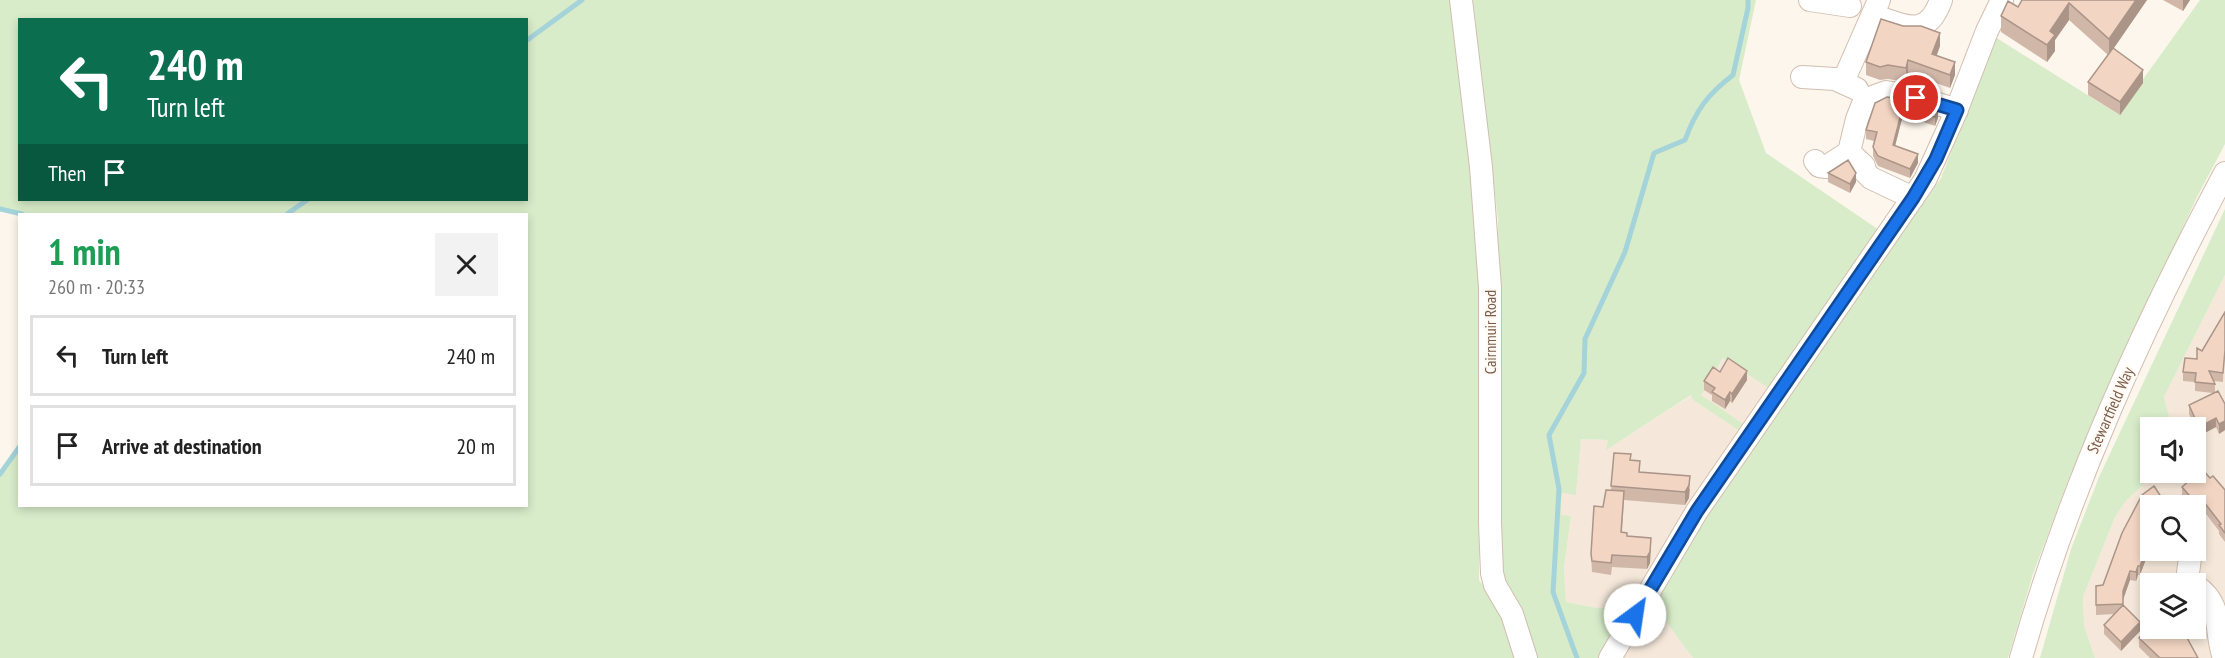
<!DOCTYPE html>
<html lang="en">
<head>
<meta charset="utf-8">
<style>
  :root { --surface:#fff; --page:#f2f2f2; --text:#222; --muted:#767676; --line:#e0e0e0 }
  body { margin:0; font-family:"PT Sans Narrow",sans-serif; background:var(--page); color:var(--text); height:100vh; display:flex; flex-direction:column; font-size:22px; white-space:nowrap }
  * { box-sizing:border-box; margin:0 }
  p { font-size:20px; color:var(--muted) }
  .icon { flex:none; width:33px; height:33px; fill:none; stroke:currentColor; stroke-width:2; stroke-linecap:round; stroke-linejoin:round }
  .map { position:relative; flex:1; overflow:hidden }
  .side { position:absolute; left:18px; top:213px; width:510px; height:294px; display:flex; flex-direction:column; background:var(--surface); border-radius:0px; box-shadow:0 3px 9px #0003 }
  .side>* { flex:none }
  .banner { position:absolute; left:18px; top:18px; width:510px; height:183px; border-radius:0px; box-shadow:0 3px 9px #0003; background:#0b6e4f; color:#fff; overflow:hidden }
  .buttons { position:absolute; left:2140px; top:417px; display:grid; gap:12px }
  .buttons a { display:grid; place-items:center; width:66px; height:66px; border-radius:0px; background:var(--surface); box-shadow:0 3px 9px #0003; font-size:30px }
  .pin { position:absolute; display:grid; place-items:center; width:51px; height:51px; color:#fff; margin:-26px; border:3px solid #fff; border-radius:50%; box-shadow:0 2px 6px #0007 }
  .me { position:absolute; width:66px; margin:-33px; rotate:31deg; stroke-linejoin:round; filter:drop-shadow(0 0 4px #0008) }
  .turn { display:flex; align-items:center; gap:21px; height:126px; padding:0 30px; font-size:27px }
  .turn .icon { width:78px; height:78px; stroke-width:2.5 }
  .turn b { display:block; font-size:42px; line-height:51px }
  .then { display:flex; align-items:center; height:57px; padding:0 30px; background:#0003; gap:12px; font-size:22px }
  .round { display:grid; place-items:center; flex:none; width:63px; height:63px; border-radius:0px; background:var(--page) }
  .overview { display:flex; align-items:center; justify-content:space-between; height:102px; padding:0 30px }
  h1 { font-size:36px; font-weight:700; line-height:45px; color:#1e9e55 }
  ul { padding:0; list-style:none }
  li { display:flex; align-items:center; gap:18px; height:81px; margin:0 12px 9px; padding:0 18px; border:3px solid var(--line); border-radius:0px }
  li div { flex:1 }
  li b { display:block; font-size:22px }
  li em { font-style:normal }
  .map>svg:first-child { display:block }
  .residential { fill:#f5e8da }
  .green { fill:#d8ecc9; fill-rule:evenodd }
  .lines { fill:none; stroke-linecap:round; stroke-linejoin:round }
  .stream { stroke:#a5d3da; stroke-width:5 }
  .minor-casing { stroke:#d1beb0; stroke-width:24 }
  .minor { stroke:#fff; stroke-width:22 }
  .wall { fill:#d1b7a8 }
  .shaded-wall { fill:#aa9588 }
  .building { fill:#f3d5c3; stroke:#aa9588; stroke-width:1.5 }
  .route-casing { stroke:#114b97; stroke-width:15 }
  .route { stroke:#1a73e8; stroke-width:10 }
  .labels { text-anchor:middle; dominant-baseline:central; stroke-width:4.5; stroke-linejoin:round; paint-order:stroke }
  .street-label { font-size:16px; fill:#7a5c4d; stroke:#fffaf3 }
</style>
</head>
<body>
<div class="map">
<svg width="2225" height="658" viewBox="0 0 2225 658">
  <rect width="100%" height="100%" fill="#fdf6ec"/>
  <path class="residential" d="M2225 275V623L2199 579 2196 550V506H2151V550L2185 551 2173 584H2151V628H2196V595L2200 597 2219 658H2095L2084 625 2083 597 2115 517 2125 502 2155 473 2196 472V428L2172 427 2164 397Z
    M1723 358 1768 388 1745 425 1700 395Z
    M1692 395 1693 400 1741 432 1632 607 1598 608 1566 602 1564 569 1571 517 1561 515 1562 493 1576 494 1581 439 1608 440 1607 449Z
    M1643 612 1663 618 1693 658H1618Z"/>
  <path class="green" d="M0 0H1453L1481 234 1479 580C1494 601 1515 632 1517 658H0V474L19 446 20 506H526V214H22L0 209ZM20 20H526V200H20Z
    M1473 0H1756L1739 80 1766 153 1882 232 1768 388 1723 358 1701 395 1745 425 1741 432 1693 400 1691 395 1606 450 1608 440 1581 439 1576 495 1562 493 1561 515 1571 516 1564 569 1566 602 1598 608 1632 607 1604 658H1534L1500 570 1498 220Z
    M2200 0H2225V144L2196 199 2069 478 2033 574 2008 658H1693L1663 618 1643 612 1694 526 1941 178 1995 37 2118 114Z
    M2225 209V275L2164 397 2172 427 2151 428V472L2155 473 2125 502 2115 517 2083 597 2084 625 2095 658H2040L2071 549 2099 477Z"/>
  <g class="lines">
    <path class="stream" d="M526 41 582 0
      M0 209 22 214
      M287 214 307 200
      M0 474 20 446
      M1577 658 1553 592 1559 489 1549 435 1584 373 1585 339 1625 252 1654 153 1685 140C1696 110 1708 94 1733 75L1748 8V0"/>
    <defs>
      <path id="minor" d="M1461 0 1481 167 1490 288V523L1492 573 1495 585 1512 614 1526 658
        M1810 0 1850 6
        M1873 15C1904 26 1927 40 1941 0
        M1802 77 1835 79 1857 89
        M1843 82 1879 0
        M1849 152 1864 166 1865 172 1871 178 1913 198
        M1815 161 1819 166 1826 167 1849 152 1857 119 1863 104 1875 96 1886 92 1916 97 1957 110
        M2182 584 2187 580 2191 551
        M2196 586C2224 605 2214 631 2224 658
        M1610 658 1697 511 1925 180 1955 114 1987 31 2002 0
        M2021 658C2069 489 2142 328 2225 173"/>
    </defs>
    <use href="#minor" class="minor-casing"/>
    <use href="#minor" class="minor"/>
  </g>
  <path class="wall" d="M2022 0H2147L2114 48 2143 83 2120 115 2088 95V82L2108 55 2069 20 2055 40V51L2047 62 2001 32V16L2018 7Z
    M2163 0H2190L2183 11Z
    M1940 46 1937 55 1955 75 1950 88 1908 73 1906 82 1888 79 1880 80 1866 75V62Z
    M1887 97 1938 118 1935 126 1903 115 1895 146 1918 163 1910 178 1878 166 1873 156V147L1874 141 1866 139V130Z
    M1828 173 1856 182 1850 193 1828 182Z
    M2225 312 2223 382 2214 381 2215 384V392L2225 404V430L2219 434 2216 427 2199 436 2189 414V405L2213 393 2195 391V382L2183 381V372L2197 359Z
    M1720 372 1747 380 1732 403 1730 401 1725 409 1712 401V395L1704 390V381Z
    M1614 453 1640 472 1690 489 1689 498 1685 505 1624 500 1622 532 1651 549 1650 563 1647 569 1612 567 1611 575 1592 572 1591 554 1603 507 1611 490Z
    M2210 478 2225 490V542L2219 534V531L2200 506 2196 510V506H2190L2182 496V487Z
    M2146 555V559L2140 575H2138L2136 581 2130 580 2123 599V605L2140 631 2121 651 2104 634V625L2115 614 2096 615V586L2103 585Z
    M2186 637 2198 658H2150L2139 647V638Z"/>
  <path class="shaded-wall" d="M2136 0H2147L2109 55V39Z
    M2183 0H2190L2183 11Z
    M2069 3V20L2055 40V51L2047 62V45L2050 31Z
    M1940 33V46L1932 67V54Z
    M1908 60V73L1906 82V68Z
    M1955 62V75L1950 88V75Z
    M2143 70V83L2120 115V102Z
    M1903 106V115L1893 154V145Z
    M1938 109V118L1935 126V117Z
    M1918 154V163L1910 178V169Z
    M1856 173V182L1850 193V184Z
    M1747 371V380L1732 403V394Z
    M1730 392V401L1725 409V400Z
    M2216 418V427L2199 436V427Z
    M2225 421V430L2219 434V424Z
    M1690 476 1689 498 1685 505V492Z
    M2200 497V506L2196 510 2195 502Z
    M2151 536V545L2146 555V559L2140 575V566L2144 550Z
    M1651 538 1650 563 1647 569V557Z
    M2138 566V575L2136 581V572Z
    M2130 571V580L2123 600V591Z
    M2140 622V631L2121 651V642Z"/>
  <path class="building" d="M2022 0H2136L2109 39 2069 3 2050 31 2055 35 2047 45 2001 16 2008 1 2018 7Z
    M1881 19 1903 26H1921L1940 33 1932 54 1955 62 1950 75 1908 60 1906 68 1888 65 1880 67 1866 62Z
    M2113 48 2143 70 2120 102 2088 82Z
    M1887 97 1913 101 1938 109 1935 117 1903 106 1893 145 1918 154 1910 169 1878 156 1873 147 1877 132 1866 130 1875 103Z
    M1848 160 1856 173 1850 184 1828 173Z
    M2225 312V350L2223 373 2209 371 2215 384 2195 382 2196 373 2183 372 2185 358 2197 359V348L2202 351Z
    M1728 358 1747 371 1732 394 1730 392 1725 400 1712 392 1715 388 1704 381 1713 367 1720 372Z
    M2218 391 2225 404V421L2219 424 2216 418 2199 427 2189 405Z
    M1614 453 1631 454 1630 460 1640 461 1639 472 1690 476 1689 485 1685 492 1611 486Z
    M2202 469 2210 478 2213 476 2225 490V533L2219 525 2221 524 2200 497 2195 502 2182 487Z
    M2154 486 2167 506H2151V536L2144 550H2146L2140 566H2138L2136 572 2130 571 2123 591V604L2096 605V586L2103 585 2122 533 2142 495Z
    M1606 490 1624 491 1621 532 1627 533V536L1651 538 1650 552 1647 557 1612 555 1611 563 1592 561 1591 554 1594 506 1603 507Z
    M2123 605 2140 622 2121 642 2104 625Z
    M2151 625V628L2163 629V628H2182L2186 632 2185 634 2198 658H2160L2139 638Z"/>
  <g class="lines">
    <defs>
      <path id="route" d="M1635 615 1697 511 1913 198 1936 159 1957 110 1916 98"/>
    </defs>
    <use href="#route" class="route-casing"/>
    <use href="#route" class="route"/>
  </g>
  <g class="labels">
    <g class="street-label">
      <text transform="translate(1490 332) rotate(-90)">Cairnmuir Road</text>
      <text transform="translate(2110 410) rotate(-66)">Stewartfield Way</text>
    </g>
  </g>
</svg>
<div class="buttons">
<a><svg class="icon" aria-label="sound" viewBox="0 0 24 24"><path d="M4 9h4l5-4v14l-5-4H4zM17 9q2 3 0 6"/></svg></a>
<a><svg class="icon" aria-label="search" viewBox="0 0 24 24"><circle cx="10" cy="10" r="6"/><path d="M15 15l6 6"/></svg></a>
<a><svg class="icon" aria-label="layers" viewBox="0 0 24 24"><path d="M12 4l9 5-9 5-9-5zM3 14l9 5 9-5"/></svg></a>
</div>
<div class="pin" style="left:1916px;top:98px;background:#d93025"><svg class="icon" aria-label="arrive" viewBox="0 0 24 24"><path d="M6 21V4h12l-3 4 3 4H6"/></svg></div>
<svg class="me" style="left:1635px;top:615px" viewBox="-20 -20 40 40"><circle r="19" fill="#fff"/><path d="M0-13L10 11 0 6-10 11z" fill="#1a73e8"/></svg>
<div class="banner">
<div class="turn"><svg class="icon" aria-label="left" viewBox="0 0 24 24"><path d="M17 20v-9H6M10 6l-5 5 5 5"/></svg><div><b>240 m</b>Turn left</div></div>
<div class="then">Then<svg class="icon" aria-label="arrive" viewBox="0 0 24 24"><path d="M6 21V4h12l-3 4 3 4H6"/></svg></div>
</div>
<section class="side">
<div class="overview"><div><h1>1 min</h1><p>260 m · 20:33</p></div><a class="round"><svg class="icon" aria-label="close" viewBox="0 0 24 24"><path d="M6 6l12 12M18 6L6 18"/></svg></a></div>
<ul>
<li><svg class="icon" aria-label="left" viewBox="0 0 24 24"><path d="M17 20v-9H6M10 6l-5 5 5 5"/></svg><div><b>Turn left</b></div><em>240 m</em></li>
<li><svg class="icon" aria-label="arrive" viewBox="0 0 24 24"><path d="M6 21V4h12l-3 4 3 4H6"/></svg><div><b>Arrive at destination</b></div><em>20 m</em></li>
</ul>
</section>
</div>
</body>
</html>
